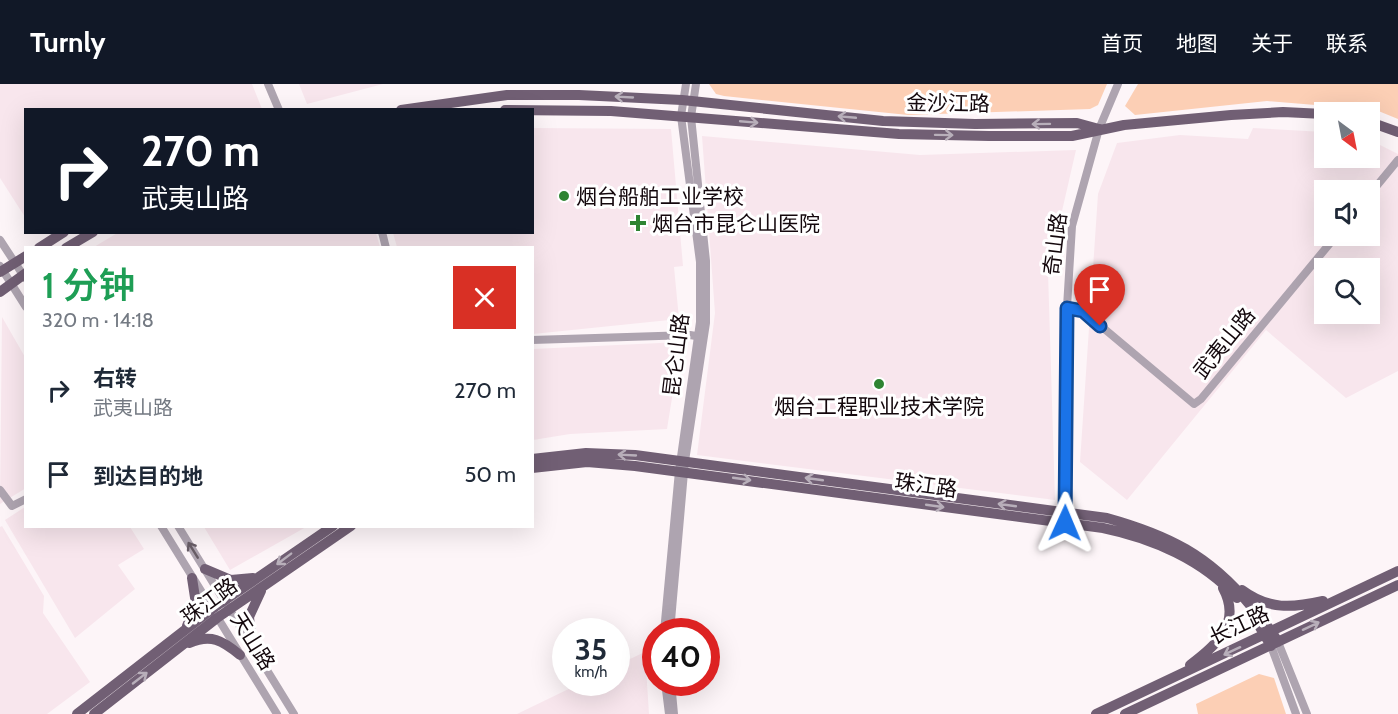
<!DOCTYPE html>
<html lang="zh">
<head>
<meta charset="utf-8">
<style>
  :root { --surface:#fff; --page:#f2f2f3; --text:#1f2937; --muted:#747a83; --accent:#111827 }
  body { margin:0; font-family:Cabin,"Noto Sans SC",sans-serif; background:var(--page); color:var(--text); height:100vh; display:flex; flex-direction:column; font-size:22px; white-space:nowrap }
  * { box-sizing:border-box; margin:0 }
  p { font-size:20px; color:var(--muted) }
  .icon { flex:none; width:33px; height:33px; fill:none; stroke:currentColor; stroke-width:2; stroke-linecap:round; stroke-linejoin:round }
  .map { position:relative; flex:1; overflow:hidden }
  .sheet { position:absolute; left:24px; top:162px; width:510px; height:282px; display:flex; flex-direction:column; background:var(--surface); border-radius:0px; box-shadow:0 6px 24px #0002 }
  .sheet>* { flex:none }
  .hud { position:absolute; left:24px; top:24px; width:510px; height:126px; border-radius:0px; box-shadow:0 6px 24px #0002; background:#111827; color:#fff; overflow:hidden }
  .needle { width:39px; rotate:148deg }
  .controls { position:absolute; left:1314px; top:18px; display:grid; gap:12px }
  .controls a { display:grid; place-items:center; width:66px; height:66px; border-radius:0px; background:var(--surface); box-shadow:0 6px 24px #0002; font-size:30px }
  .speed { position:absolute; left:552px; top:534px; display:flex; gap:12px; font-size:30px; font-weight:700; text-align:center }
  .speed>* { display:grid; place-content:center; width:78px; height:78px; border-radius:50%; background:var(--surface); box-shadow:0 6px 24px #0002; line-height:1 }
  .speed small { font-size:15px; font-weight:400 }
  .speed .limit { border:9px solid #d22; background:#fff; color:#111 }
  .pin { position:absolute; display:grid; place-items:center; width:51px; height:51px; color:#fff; margin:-62px -26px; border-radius:50% 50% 50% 0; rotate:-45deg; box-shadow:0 0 6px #0007 }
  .pin .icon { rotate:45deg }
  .me { position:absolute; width:66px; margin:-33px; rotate:1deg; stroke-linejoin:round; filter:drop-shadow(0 0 4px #0008) }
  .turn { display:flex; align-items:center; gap:21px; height:126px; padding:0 18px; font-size:27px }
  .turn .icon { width:78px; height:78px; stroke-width:2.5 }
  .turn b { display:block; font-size:42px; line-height:51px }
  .round { display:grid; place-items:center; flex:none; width:63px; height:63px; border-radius:0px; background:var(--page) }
  .overview { display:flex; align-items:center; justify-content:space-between; height:102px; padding:0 18px }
  h1 { font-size:36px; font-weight:600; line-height:45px; color:#1e9e55 }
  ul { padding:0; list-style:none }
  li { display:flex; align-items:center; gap:18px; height:84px; padding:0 18px }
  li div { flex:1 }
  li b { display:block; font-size:22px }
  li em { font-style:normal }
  header { display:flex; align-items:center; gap:36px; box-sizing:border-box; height:84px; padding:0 30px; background:var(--accent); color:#fff }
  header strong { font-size:28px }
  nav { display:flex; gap:33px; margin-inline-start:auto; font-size:21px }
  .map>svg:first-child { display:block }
  .built { fill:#f8e6ed; fill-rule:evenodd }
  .green { fill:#fccfb5 }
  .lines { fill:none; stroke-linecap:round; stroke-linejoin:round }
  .minor { stroke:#aea4b0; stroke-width:8 }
  .major { stroke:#715f74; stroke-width:10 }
  .oneway { stroke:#b8afba }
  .oneway2 { stroke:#685d66 }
  .route-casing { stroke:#114b97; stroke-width:15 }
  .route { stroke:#1a73e8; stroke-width:10 }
  .poi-dot { fill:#2e8432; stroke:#fff; stroke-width:2 }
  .labels { text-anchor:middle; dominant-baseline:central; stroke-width:6; stroke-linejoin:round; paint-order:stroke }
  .street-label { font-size:21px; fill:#13070c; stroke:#fff }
  .poi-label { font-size:21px; fill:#13070c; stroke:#fff; text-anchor:start }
</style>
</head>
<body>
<header>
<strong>Turnly</strong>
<nav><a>首页</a><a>地图</a><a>关于</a><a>联系</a></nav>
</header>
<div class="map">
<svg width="1398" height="630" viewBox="0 0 1398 630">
  <rect width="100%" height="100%" fill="#fdf5f8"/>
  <path class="built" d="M0 0H252L262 25 26 26 25 133 0 94Z
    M299 0H383L307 20Z
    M533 44 671 45 683 182 674 183 679 235 533 250 532 164 397 163 393 149 532 148Z
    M1253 44 1324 48V74H1370V56L1398 70V287L1346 314 1266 246 1127 416 1080 378 1098 110 1117 59 1180 51 1248 55ZM1324 106H1370V152H1324ZM1324 184H1370V230H1324Z
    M702 52 920 71 1076 66 1048 188 1055 416 697 371 715 229Z
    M119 148 376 149 380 163H94Z
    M2 233 25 273 26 404 0 420Z
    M681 258 667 345 570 350 533 356V265Z
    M25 423 26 442 130 443 144 465 118 481 135 505 75 554 5 436Z
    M2 442 44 512 43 529 90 598 47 630H0V443Z
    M204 443H306L230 486Z
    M645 568 649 630H517L581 599 616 598 617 581Z"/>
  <path class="green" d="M709 0H1107L1098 21 1090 25 908 31 724 12 716 10Z
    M1138 0H1398V35L1376 26 1267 17 1135 31 1125 22Z
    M1259 590 1274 594 1286 630H1198L1196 620Z"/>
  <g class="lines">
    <path class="minor" d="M268 0 279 26
      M1370 110 1398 76
      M382 148 386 164
      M0 156 25 194
      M0 182 26 223
      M1067 223 1083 227 1194 320 1201 315 1336 152
      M532 256 690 251 702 253
      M0 406 12 422 26 415
      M1065 432 1067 223 1072 142 1099 45 1118 0
      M161 442 277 630
      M178 442 294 630
      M664 548 679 387 700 238V178L681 32 686 0
      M670 548 685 377 706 239V177L691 33 696 0
      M1278 558 1307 630
      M1271 562 1296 630
      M665 598 669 630
      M671 598 674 630"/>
    <path class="major" d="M401 26 507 11H579L682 16 883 37 975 40 1077 39 1099 45
      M505 26 611 27 899 50 989 52H1072L1124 41 1231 31 1283 28 1324 30
      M1370 38 1398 48
      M39 164 64 148
      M66 164 93 148
      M0 188 26 172
      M0 208 26 189
      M532 375 586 369 635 371 1107 434C1168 451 1209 471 1250 521 1260 533 1270 544 1278 558
      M532 384 587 378 635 382 1103 444C1152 454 1203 476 1237 514
      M205 485 231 496 253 494
      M1242 506C1269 526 1292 524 1323 517
      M1258 540 1271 562
      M187 542 196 520 192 494
      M189 559C211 550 222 556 240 571
      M252 563 249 533 261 507
      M1190 581C1217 561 1242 539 1223 504
      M77 630 212 525 333 442
      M94 630 217 534 351 442
      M1096 630 1398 487
      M1125 630 1398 501"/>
  </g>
  <defs><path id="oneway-shaft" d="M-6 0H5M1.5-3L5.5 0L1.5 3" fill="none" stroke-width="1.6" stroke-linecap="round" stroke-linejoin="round" transform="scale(1.5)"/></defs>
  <g class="oneway">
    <use href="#oneway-shaft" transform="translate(624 13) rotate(-177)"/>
    <use href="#oneway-shaft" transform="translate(847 33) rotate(-175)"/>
    <use href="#oneway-shaft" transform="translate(749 38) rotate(5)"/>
    <use href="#oneway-shaft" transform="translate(1041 40) rotate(179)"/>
    <use href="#oneway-shaft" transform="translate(944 51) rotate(1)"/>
    <use href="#oneway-shaft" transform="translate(627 371) rotate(-177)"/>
    <use href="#oneway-shaft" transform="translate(742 395) rotate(8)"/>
    <use href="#oneway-shaft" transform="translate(814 395) rotate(-172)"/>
    <use href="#oneway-shaft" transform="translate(1007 421) rotate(-172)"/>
    <use href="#oneway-shaft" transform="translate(935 422) rotate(8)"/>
    <use href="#oneway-shaft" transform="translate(284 475) rotate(143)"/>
    <use href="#oneway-shaft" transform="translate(1311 542) rotate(-25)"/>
    <use href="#oneway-shaft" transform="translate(1232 567) rotate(155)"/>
    <use href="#oneway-shaft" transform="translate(140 594) rotate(-38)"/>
  </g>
  <use class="oneway2" href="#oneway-shaft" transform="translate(193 466) rotate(-122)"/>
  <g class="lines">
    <defs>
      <path id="route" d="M1065 439 1067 224 1083 227 1100 242"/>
    </defs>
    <use href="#route" class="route-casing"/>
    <use href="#route" class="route"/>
  </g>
  <g class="poi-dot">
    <circle cx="564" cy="112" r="6"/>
    <path d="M635 130h6v6h6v6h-6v6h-6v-6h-6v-6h6z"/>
    <circle cx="879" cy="300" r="6"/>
  </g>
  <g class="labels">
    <g class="street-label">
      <text transform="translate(948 19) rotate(1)">金沙江路</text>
      <text transform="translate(1055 160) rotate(-83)">奇山路</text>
      <text transform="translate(1224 259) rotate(-51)">武夷山路</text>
      <text transform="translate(676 271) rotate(-83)">昆仑山路</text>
      <text transform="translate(926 401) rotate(8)">珠江路</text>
      <text transform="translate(209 517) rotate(-36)">珠江路</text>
      <text transform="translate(1239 541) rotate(-25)">长江路</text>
      <text transform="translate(253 557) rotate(58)">天山路</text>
    </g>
    <g class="poi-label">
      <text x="576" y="112">烟台船舶工业学校</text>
      <text x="652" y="139">烟台市昆仑山医院</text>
      <text x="879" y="322" text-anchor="middle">烟台工程职业技术学院</text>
    </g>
  </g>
</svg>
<div class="controls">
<a><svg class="needle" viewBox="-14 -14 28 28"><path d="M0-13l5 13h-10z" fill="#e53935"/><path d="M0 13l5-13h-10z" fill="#747a83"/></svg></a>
<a><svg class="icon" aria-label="sound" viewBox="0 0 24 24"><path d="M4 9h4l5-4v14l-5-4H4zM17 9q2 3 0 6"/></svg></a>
<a><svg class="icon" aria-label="search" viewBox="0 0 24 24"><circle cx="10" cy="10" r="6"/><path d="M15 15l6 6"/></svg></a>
</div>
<div class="speed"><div>35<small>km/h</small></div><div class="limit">40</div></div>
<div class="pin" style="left:1100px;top:242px;background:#d93025"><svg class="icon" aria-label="arrive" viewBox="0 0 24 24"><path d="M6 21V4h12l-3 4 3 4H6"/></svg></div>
<svg class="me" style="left:1065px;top:439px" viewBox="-20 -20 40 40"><path d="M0-17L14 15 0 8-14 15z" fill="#1a73e8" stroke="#fff" stroke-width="4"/></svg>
<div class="hud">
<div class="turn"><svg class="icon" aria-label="right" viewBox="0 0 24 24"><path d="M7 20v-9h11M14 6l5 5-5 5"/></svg><div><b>270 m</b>武夷山路</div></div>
</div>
<section class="sheet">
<div class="overview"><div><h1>1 分钟</h1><p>320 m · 14:18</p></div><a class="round" style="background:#d93025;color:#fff"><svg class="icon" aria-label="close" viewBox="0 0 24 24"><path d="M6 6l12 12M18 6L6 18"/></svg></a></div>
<ul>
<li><svg class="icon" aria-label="right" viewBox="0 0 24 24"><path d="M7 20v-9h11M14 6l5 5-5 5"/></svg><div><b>右转</b><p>武夷山路</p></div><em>270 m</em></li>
<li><svg class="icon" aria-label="arrive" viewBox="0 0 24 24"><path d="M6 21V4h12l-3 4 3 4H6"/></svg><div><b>到达目的地</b></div><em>50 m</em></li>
</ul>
</section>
</div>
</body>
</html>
